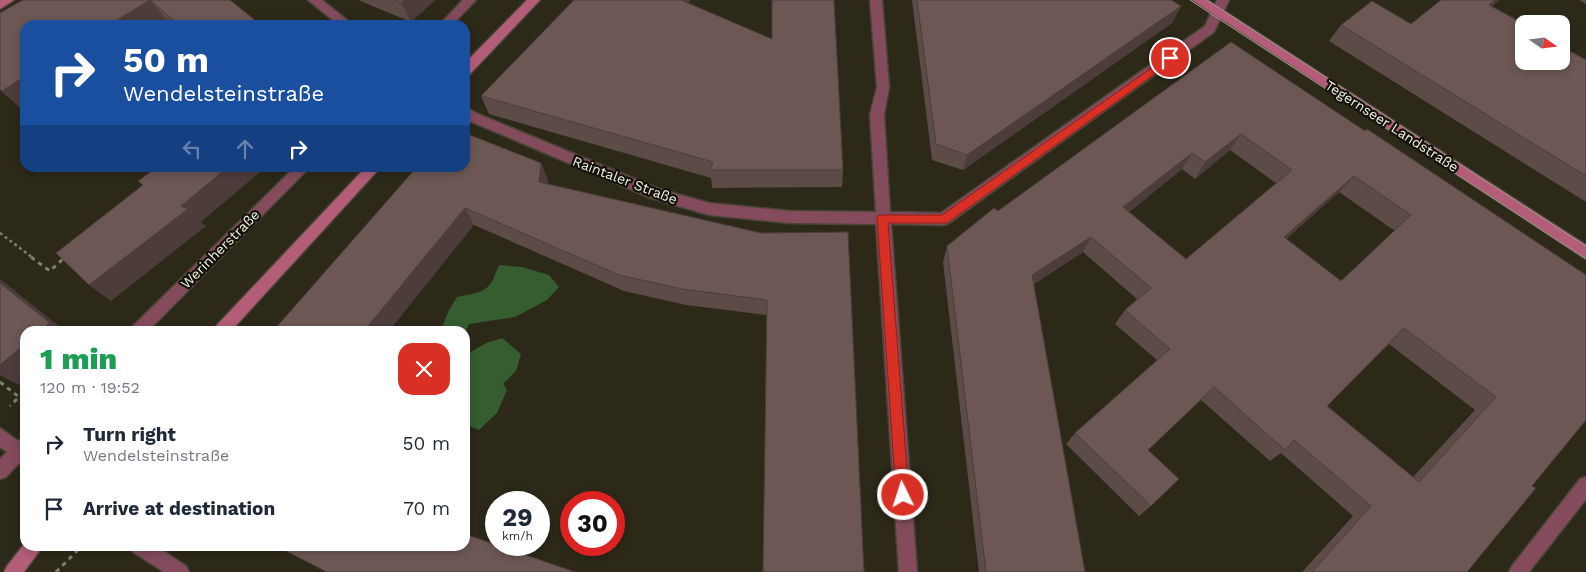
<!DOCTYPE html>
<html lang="en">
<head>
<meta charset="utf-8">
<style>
  :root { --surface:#fff; --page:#f6f6f7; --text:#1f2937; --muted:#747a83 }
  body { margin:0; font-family:"Work Sans",sans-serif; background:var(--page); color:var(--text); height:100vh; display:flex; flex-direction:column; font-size:19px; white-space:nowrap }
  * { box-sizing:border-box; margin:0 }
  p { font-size:16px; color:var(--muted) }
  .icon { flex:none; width:28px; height:28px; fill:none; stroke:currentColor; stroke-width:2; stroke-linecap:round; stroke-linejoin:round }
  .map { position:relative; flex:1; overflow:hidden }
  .sheet { position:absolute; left:20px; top:326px; width:450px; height:225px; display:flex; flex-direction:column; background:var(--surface); border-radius:15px; box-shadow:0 2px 8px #0003 }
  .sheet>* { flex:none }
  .banner { position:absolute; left:20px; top:20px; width:450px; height:152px; border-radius:15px; box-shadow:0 2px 8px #0003; background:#1a4fa0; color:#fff; overflow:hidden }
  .needle { width:32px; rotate:104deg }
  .fabs { position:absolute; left:1515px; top:15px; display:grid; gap:10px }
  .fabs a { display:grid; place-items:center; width:55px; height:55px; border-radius:10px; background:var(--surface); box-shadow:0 2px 8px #0003; font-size:25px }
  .speed { position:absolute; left:485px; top:491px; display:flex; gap:10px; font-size:25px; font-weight:700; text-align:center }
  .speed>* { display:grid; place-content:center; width:65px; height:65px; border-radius:50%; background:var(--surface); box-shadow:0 2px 8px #0003; line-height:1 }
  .speed small { font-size:12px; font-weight:400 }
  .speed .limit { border:8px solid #d22; background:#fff; color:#111 }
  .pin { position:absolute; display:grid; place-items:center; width:42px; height:42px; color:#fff; margin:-21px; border:2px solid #fff; border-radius:50%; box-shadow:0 1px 5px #0007 }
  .me { position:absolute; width:55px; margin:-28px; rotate:356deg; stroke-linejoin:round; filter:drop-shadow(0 0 4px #0008) }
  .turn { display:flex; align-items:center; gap:18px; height:105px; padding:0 20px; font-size:22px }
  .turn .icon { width:65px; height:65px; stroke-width:2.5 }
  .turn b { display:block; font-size:35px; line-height:42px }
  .lanes { display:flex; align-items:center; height:48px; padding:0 20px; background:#0003; justify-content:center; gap:25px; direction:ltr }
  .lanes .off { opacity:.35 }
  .round { display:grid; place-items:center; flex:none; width:52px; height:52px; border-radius:15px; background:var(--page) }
  .head { display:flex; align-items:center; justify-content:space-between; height:85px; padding:0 20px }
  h1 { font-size:30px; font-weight:800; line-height:38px; color:#1e9e55 }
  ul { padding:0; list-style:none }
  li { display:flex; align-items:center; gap:15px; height:65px; padding:0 20px }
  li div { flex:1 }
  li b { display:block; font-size:19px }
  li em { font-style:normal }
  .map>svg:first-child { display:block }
  .green { fill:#355d30 }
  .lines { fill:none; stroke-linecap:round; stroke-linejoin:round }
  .street-casing { stroke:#484536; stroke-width:3 }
  .secondary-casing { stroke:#484536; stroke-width:3 }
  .path-far1 { stroke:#807e70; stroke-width:2.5; stroke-dasharray:3 3; stroke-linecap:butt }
  .path { stroke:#807e70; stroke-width:3; stroke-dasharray:4.5 4.5; stroke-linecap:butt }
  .street { fill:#834b5c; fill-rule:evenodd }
  .secondary { fill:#b45d79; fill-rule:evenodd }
  .tram { stroke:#9e9c8f; stroke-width:1 }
  .wall { fill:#5d4b48; fill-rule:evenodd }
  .shaded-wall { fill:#4c3d3b }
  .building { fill:#6c5754; stroke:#4c3d3b; fill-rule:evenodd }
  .route { fill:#d93025; stroke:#8d1f18 }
  .labels { text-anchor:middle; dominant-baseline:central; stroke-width:4.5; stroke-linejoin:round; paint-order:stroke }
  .street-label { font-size:14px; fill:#f1f0e5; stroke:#13120b }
</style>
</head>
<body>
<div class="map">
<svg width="1586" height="572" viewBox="0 0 1586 572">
  <rect width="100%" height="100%" fill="#2c2919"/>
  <path class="green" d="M500 265 522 267 549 275 559 287 547 300 515 317 469 324 465 333V331H437L441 330 449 310 457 297C469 294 484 294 491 283 495 277 495 271 500 265Z
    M502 338 521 354 516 371 503 384 507 390 497 413 479 430 465 424V368L469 353 486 343Z"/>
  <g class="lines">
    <defs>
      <path id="street" d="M308 0H322L353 25H339Z
        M463 0H476L452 25H439Z
        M870 0H882L889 87 884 115 890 212 941 213 1205 26 1217 0H1229L1214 32 949 223 944 225 891 224 917 572H899L876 224 790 223 709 215 651 198 465 119V107L478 114 659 189 709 203 790 211 876 212 870 115 877 87Z
        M294 168H309L148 331H130L133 326Z
        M0 428 18 441 25 437V465L19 463 6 477 0 479V459L7 452 0 447Z
        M1586 477V499L1529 572H1509L1512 566 1580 479Z
        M130 546H156L186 566 189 572H164L133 552Z"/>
      <path id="secondary" d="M0 0H14L0 9Z
        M527 0H540L470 74 465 76V63Z
        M1192 0H1207L1586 245V259Z
        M365 168H380L231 331H213L216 326Z
        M25 543V546H43L24 572H4L7 566Z"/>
    </defs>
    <use href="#street" class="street-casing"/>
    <use href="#secondary" class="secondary-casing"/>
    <path class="path-far1" d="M0 233 33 258"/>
    <path class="path" d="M31 257 50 271 64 258
      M0 382 19 397 10 406
      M56 572 82 546"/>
    <use href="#street" class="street"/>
    <use href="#secondary" class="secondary"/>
    <path class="tram" d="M1190 0 1586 259
      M1207 0 1586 246"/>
  </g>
  <path class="wall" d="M23 0H230L261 25H171L166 20 158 25H25V109L23 110 0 90V13Z
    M358 0H435L411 22Z
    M574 0H691L688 3 843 170 842 187 712 188 711 178 489 114 481 96Z
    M912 0H1171L1181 6 1172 23 963 170 932 160Z
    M1441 0H1499L1492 6 1586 60V202L1329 41 1341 25 1411 24Z
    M1579 0H1586V4Z
    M1231 42 1365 131 1586 275 1532 486 1467 572H1302L1353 516 1281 453 1270 461 1201 400 1148 450 1151 506 1139 516 1066 444 1075 433 1157 360 1115 324 1125 310 1137 299 1083 252 1034 284 1085 572H979L943 262 947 246 998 211ZM1230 150 1276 183 1186 259 1129 212 1182 169 1195 179ZM1339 192 1395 231 1341 281 1286 239ZM1389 344 1475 410 1413 477 1327 406Z
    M541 163 548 181V184L761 233 864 572 766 315 686 305 624 291 474 225 416 168Z"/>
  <path class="shaded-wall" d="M150 0 166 20 158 25H109Z
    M405 0H435L411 22 401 3Z
    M675 0H691L677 16Z
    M1495 0H1499L1475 21 1489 5Z
    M1181 6 1172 23 963 170 967 155Z
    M25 76V109L23 110 2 91Z
    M1241 134 1230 150 1195 179 1205 162Z
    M1192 153 1182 169 1114 223 1123 207Z
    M541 163 548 181 546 200 539 182Z
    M227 168H265L201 222 206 226 111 301 89 285 181 206Z
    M1354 176 1339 192 1270 252 1284 237Z
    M465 208 474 225 389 331H364Z
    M1091 237 1083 252 1025 289 1032 275Z
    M0 279 65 331H40L0 283Z
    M25 344V383L21 386 0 375V365Z"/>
  <path class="building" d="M23 0H230L261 25H179L150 0 109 25H25V76L2 91 0 89V13Z
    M394 0H405L401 3Z
    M574 0H681L772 39V0H834L843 170H710L713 162 481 96Z
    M917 0H1171L1181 6 967 155 936 144Z
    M1441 0H1495L1489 5 1524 24V61H1561V46L1586 60V176L1341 25 1372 1 1411 24Z
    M1231 42 1365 131 1367 129 1586 275V420L1532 486 1536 488 1467 572H1312L1371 506 1294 440 1285 450 1214 387 1148 450 1179 479 1151 506 1075 433 1170 349 1125 310 1151 288 1091 237 1032 275 1085 572H986L947 246 994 208 998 211ZM1241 134 1292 170 1186 259 1123 207 1192 153 1205 162ZM1354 176 1411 215 1341 281 1284 237ZM1404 328 1496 397 1419 482 1327 406Z
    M465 133 541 163 539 182 761 233 848 232 864 572H763L767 300 682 289 619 275 465 208 364 331H273L416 168H465Z
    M156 168H227L181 206 188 209 89 285 56 253 143 185 138 181Z
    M0 283 50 323 40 331H25V344L0 365Z
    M465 534 575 572H327L276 546H465Z"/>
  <path class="route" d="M1170 55 1174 58 1173 61 947 223H888L909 495 907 499 903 501 898 499 896 495 877 218 879 215H942Z"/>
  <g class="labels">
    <g class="street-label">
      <text transform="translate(1392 126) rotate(33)">Tegernseer Landstraße</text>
      <text transform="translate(625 180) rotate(21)">Raintaler Straße</text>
      <text transform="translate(220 249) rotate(-45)">Werinherstraße</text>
    </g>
  </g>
</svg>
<div class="fabs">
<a><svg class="needle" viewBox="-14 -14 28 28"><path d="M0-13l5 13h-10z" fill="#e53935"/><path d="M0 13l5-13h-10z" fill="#747a83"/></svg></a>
</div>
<div class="speed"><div>29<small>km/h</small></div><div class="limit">30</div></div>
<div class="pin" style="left:1170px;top:58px;background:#d93025"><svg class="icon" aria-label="arrive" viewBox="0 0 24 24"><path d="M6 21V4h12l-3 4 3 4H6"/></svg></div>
<svg class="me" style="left:903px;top:495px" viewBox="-20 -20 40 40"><circle r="17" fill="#d93025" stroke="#fff" stroke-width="3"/><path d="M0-11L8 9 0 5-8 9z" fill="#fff"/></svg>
<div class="banner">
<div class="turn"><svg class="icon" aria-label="right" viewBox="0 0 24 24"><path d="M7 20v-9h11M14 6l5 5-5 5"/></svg><div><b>50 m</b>Wendelsteinstraße</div></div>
<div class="lanes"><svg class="icon off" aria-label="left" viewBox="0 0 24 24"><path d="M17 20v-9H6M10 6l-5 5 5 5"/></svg><svg class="icon off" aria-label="ahead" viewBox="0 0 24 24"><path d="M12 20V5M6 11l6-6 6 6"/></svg><svg class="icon" aria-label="right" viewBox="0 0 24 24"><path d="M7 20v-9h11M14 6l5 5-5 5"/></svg></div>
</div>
<section class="sheet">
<div class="head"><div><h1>1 min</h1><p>120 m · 19:52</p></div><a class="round" style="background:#d93025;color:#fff"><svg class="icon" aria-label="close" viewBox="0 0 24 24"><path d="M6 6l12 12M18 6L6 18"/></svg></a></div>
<ul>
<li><svg class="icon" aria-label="right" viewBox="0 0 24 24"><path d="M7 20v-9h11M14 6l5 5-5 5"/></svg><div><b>Turn right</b><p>Wendelsteinstraße</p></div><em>50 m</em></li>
<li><svg class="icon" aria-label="arrive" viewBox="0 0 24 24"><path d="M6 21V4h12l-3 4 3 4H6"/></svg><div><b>Arrive at destination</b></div><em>70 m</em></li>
</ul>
</section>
</div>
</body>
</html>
